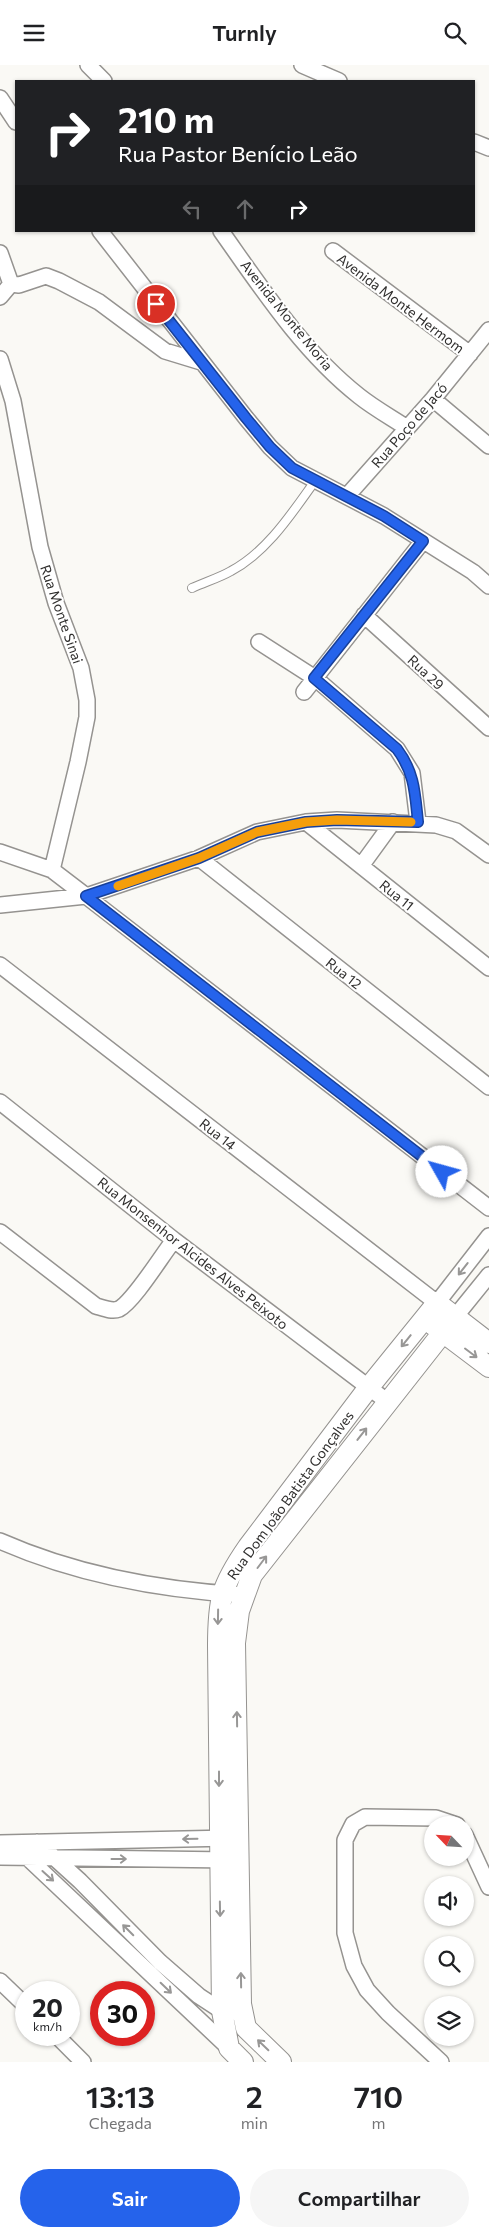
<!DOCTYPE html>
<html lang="pt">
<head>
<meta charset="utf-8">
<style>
  :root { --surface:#fff; --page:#f6f6f6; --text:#202124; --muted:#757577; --accent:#2563eb }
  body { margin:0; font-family:Commissioner,sans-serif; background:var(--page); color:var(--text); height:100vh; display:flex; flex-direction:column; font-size:19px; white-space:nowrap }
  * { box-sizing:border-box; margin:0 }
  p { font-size:16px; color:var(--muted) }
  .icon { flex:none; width:28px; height:28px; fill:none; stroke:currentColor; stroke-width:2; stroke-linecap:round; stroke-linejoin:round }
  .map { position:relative; height:1997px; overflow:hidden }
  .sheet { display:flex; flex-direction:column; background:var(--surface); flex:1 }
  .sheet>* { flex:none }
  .banner { position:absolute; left:15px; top:15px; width:460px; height:152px; border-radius:0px; box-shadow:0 1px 4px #0004; background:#202124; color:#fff; overflow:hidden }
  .needle { width:32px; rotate:295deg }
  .controls { position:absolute; left:424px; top:1751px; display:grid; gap:10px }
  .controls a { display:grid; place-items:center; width:50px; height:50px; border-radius:50%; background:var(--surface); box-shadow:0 1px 4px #0004; font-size:25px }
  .speed { position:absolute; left:15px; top:1916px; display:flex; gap:10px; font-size:25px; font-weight:700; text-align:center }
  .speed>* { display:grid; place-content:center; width:65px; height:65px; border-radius:50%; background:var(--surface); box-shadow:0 1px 4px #0004; line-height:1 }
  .speed small { font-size:12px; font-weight:400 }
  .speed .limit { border:8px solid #d22; background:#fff; color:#111 }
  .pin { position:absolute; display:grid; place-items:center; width:42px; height:42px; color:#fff; margin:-21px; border:2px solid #fff; border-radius:50%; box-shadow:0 1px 5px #0007 }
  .me { position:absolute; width:55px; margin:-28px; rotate:308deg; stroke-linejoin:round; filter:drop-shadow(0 0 4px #0008) }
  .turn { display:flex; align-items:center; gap:18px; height:105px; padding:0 20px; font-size:22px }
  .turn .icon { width:65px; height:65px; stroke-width:2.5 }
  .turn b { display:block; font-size:35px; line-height:42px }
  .lanes { display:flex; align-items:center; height:48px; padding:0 20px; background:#0003; justify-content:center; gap:25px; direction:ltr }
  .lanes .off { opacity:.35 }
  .eta { display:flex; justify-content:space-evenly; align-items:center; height:85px; text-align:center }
  .eta b { font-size:30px; font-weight:600; line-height:35px }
  .action { display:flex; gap:10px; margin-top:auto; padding:10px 20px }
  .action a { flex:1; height:58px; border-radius:30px; background:var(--accent); color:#fff; font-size:20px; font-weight:600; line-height:58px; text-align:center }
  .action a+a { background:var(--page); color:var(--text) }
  header { display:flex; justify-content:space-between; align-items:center; height:65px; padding:0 20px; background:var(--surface); font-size:22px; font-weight:600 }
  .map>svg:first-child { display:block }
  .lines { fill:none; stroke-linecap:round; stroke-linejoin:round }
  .lane-casing { stroke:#959390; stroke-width:10 }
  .street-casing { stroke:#959390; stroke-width:18 }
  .secondary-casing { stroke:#959390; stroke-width:22 }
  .lane { stroke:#fff; stroke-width:8 }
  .street { stroke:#fff; stroke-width:15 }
  .secondary { stroke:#fff; stroke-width:20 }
  .oneway { stroke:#989796 }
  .route-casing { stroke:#184099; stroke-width:12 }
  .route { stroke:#2563eb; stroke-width:9 }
  .slow { stroke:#f59e0b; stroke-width:9 }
  .labels { text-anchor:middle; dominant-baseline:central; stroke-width:4; stroke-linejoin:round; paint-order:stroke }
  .street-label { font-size:14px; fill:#302f2e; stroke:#fff }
</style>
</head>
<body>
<header><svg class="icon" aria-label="menu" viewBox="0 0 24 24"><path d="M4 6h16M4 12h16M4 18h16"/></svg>Turnly<svg class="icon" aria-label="search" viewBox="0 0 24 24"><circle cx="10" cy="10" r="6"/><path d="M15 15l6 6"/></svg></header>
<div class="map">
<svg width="489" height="1997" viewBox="0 0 489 1997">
  <rect width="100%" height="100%" fill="#faf9f5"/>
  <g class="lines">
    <defs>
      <path id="lane" d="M192 523C205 517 219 513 231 506 267 487 292 448 315 416"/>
      <path id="street" d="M88 0 104 16
        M302 0 339 16
        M0 33 16 57
        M474 77 489 83
        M100 166 246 353 270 382 292 403 384 451 473 507 489 521
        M221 166C262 224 303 287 359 331 374 343 392 353 407 363
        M333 186 470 289
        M0 188 11 219
        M0 232 11 219 19 220 46 211 59 216 99 237 165 286 201 297
        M0 294 13 336 40 482 56 538 81 603 87 635V652L78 697 52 805
        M433 334 489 381
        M347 431 433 334 489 265
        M364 550 489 663
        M259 577 315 613 397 684 412 708 418 757
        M304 627 423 476
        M306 757 489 903
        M0 787 52 805 86 831 199 793 257 767 306 757 337 755 436 760 456 766 489 790
        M199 793 489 1022
        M361 801 393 757
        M0 840 86 831 489 1143
        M0 900 437 1238 489 1171
        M0 1037 174 1175 388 1337
        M0 1167 96 1241C103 1243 112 1247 119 1244 134 1236 162 1190 174 1175
        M455 1252 489 1210
        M0 1476C77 1510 160 1525 244 1530
        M465 1770 489 1822
        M37 1777 80 1816 160 1897 199 1931 228 1950
        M0 1778 230 1773
        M12 1778 229 1983
        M0 1792 231 1795
        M0 1916 26 1941
        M56 1970 83 1997
        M441 1997 388 1948 367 1925 354 1901 345 1868V1775L353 1759 365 1752 436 1753 457 1760"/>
      <path id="secondary" d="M432 1259 489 1302
        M243 1997 229 1983 222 1946 218 1581C218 1534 221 1521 248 1482L369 1322 437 1238 489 1278
        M281 1997 246 1963 241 1939 235 1578 239 1546 252 1510 455 1252"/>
    </defs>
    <use href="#lane" class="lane-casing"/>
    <use href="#street" class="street-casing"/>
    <use href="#secondary" class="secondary-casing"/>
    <use href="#lane" class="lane"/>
    <use href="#street" class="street"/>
    <use href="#secondary" class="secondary"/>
  </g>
  <defs><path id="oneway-shaft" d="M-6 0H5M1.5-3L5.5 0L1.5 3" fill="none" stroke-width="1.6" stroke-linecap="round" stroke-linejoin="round" transform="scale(1.25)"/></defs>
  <g class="oneway">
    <use href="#oneway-shaft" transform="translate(463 1204) rotate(128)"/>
    <use href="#oneway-shaft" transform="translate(406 1276) rotate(129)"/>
    <use href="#oneway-shaft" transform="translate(471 1288) rotate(37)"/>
    <use href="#oneway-shaft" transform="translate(362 1369) rotate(-52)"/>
    <use href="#oneway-shaft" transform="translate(262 1497) rotate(-53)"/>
    <use href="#oneway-shaft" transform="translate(218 1552) rotate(91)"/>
    <use href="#oneway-shaft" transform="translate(237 1654) rotate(-91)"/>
    <use href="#oneway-shaft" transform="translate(219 1714) rotate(90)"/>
    <use href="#oneway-shaft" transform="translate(190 1774) rotate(179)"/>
    <use href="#oneway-shaft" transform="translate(119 1794)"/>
    <use href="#oneway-shaft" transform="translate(48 1811) rotate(42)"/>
    <use href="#oneway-shaft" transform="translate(220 1844) rotate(89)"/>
    <use href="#oneway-shaft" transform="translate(128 1865) rotate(-135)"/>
    <use href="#oneway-shaft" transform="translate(241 1915) rotate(-91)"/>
    <use href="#oneway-shaft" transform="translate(166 1923) rotate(44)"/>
    <use href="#oneway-shaft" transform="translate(263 1980) rotate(-136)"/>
  </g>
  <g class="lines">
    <defs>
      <path id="route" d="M156 239 246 353 270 382 292 403 384 451 423 476 314 613 397 684C415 708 415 729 418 757L337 755 306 757 257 767 199 793 86 831 442 1107"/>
    </defs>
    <use href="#route" class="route-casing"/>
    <use href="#route" class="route"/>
    <path class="slow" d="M118 821 199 793 257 767 306 757 337 755 411 757"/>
  </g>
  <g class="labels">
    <g class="street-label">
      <text transform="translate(401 238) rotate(37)">Avenida Monte Hermom</text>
      <text transform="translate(287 250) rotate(51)">Avenida Monte Moria</text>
      <text transform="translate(409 360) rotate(-49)">Rua Poço de Jacó</text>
      <text transform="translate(62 549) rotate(71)">Rua Monte Sinai</text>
      <text transform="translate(426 607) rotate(43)">Rua 29</text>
      <text transform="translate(397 830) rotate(39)">Rua 11</text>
      <text transform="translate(344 908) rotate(38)">Rua 12</text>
      <text transform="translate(218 1069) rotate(38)">Rua 14</text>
      <text transform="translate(193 1188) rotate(38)">Rua Monsenhor Alcides Alves Peixoto</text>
      <text transform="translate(290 1430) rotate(-54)">Rua Dom João Batista Gonçalves</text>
    </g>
  </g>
</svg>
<div class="controls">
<a><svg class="needle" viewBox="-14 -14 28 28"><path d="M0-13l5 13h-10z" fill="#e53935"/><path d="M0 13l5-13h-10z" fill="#757577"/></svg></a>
<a><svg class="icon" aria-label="sound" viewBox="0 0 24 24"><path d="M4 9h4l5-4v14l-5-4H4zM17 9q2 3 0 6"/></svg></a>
<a><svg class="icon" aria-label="search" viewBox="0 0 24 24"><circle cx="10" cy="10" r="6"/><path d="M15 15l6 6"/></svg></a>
<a><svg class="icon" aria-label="layers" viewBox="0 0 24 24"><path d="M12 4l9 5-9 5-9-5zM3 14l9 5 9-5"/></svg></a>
</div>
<div class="speed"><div>20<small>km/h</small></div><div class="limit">30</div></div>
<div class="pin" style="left:156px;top:239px;background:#d93025"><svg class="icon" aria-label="arrive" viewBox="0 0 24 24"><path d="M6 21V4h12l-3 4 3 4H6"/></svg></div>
<svg class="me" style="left:442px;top:1107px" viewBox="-20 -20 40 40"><circle r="19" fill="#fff"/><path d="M0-13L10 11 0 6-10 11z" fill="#2563eb"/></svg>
<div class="banner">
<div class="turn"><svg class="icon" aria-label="right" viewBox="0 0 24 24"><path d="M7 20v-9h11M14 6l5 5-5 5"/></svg><div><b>210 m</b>Rua Pastor Benício Leão</div></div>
<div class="lanes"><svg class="icon off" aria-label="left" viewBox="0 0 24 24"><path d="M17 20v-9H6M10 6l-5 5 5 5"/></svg><svg class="icon off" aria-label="ahead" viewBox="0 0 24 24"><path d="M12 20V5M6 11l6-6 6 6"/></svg><svg class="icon" aria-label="right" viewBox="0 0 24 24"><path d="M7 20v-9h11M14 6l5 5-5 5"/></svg></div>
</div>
</div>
<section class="sheet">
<div class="eta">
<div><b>13:13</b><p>Chegada</p></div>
<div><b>2</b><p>min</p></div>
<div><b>710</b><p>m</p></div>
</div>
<div class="action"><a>Sair</a><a>Compartilhar</a></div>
</section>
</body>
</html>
